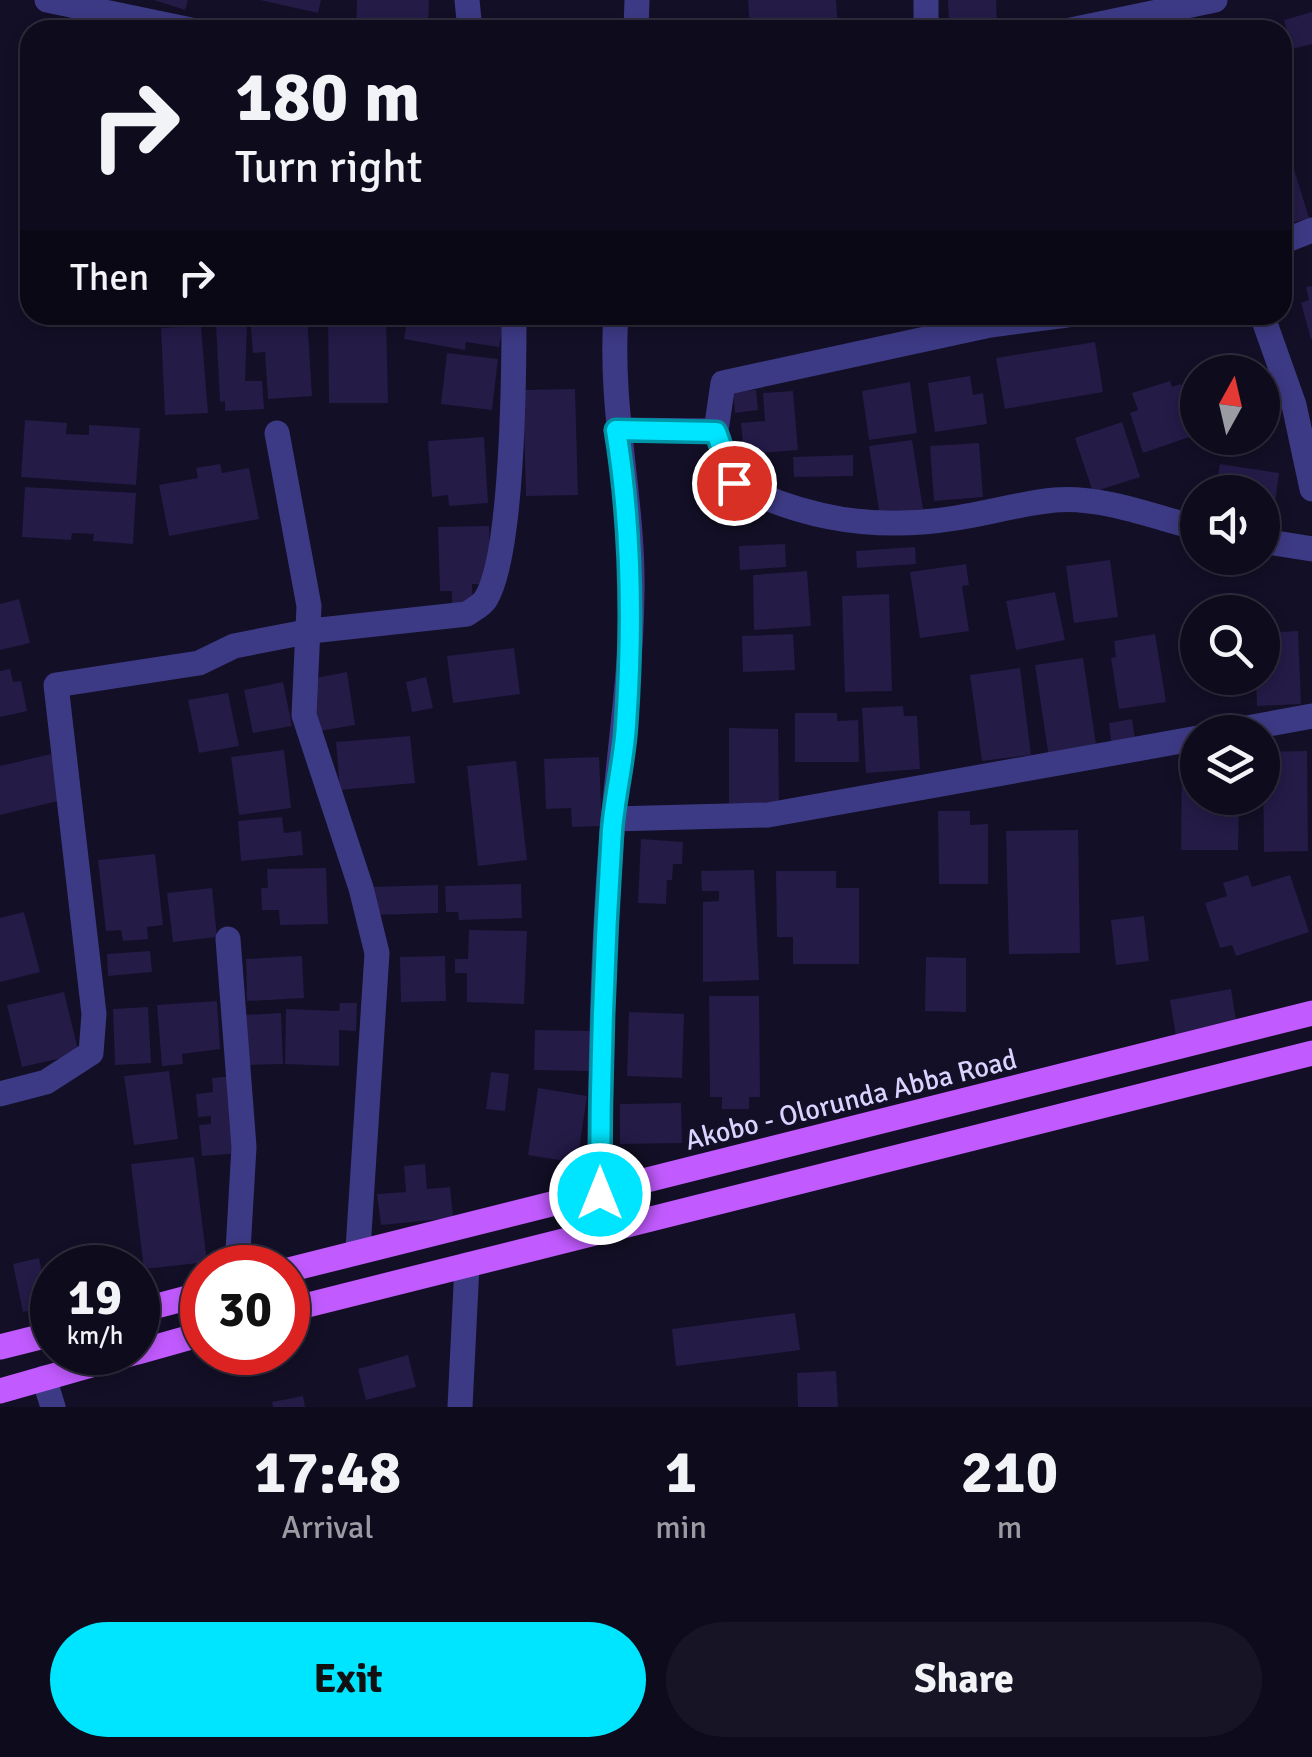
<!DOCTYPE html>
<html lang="en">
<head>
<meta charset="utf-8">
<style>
  :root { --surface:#0e0b1c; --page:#171425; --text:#f1f3f6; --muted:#9b9ba3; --line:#2e2b3b; --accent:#00e5ff }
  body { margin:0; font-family:Signika,sans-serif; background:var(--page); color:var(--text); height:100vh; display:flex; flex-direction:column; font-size:38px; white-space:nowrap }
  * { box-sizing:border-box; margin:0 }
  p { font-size:32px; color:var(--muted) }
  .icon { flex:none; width:55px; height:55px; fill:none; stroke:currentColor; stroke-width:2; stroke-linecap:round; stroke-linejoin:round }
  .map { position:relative; height:1407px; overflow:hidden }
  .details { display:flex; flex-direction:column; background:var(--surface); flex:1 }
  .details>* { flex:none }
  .top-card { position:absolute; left:20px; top:20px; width:1272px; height:305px; border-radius:30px; box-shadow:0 5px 15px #0003,0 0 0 2px var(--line); background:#0e0b1c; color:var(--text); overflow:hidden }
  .needle { width:65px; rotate:8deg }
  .tools { position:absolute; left:1180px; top:355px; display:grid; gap:20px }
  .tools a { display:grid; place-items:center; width:100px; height:100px; border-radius:50%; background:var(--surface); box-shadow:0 5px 15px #0003,0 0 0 2px var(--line); font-size:50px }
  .speed { position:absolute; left:30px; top:1245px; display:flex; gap:20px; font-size:50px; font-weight:700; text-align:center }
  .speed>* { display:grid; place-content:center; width:130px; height:130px; border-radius:50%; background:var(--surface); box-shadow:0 5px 15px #0003,0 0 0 2px var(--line); line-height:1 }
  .speed small { font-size:25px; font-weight:400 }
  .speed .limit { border:15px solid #d22; background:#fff; color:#111 }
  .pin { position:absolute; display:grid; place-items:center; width:85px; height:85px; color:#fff; margin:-42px; border:5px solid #fff; border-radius:50%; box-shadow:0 2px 10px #0007 }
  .me { position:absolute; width:110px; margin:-55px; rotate:0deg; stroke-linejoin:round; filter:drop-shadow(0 0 8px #0008) }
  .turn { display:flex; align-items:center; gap:35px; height:210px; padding:0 50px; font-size:45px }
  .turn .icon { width:130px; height:130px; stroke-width:2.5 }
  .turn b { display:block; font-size:70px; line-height:85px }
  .then { display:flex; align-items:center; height:95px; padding:0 50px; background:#0003; gap:20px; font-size:38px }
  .eta { display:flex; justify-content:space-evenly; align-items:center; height:170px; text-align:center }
  .eta b { font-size:60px; font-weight:700; line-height:70px }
  .action { display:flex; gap:20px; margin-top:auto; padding:20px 50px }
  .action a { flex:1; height:115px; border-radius:60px; background:var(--accent); color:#111; font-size:40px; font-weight:700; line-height:115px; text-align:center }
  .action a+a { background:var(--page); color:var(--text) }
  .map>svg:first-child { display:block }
  .building { fill:#241b47 }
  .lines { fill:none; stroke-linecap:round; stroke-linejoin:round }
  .minor { stroke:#3d3a85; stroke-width:25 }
  .major { stroke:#c25bff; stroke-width:25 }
  .route-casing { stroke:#0095a6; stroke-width:25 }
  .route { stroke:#00e5ff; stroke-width:18 }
  .labels { text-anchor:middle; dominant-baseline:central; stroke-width:8; stroke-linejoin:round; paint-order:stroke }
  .street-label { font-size:28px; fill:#d9d4ff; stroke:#130f26 }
</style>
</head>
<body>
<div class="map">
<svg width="1312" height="1407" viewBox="0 0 1312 1407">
  <rect width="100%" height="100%" fill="#130f26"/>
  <path class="building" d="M154 0H188L185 10Z
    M260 0H321L318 13Z
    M357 0H429L428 30H356Z
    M748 0H836L838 30H750Z
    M948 0H996L997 24 949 26Z
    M1312 12V44L1292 49 1284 20Z
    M1290 156 1309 218 1282 226V158Z
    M1312 286V339H1311L1301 303 1309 300 1306 287Z
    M250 315 307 316 312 396 268 399 265 352 253 353Z
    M328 315H386L388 403H329Z
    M408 315H505L499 347 466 342 465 350 404 339Z
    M247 323 245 381H262L264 409 225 411V401L220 402 216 325Z
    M201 326 208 413 165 415 161 328Z
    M1095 342 1103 392 1005 409 996 358Z
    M447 353 498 359 492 410 441 404Z
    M970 376 973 395 983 393 987 424 935 432 928 383Z
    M1170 381 1172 387 1181 384 1198 434 1143 453 1130 413 1138 410 1132 393Z
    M910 382 917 433 869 440 862 391Z
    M575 389 578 495 526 496 523 390Z
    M756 390 758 410 735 413 733 392Z
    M793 391 798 450 744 454 741 423 765 421 763 393Z
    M25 420 67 423 66 434 89 435V425L140 428 136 485 21 477Z
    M1122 422 1140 477 1093 492 1075 438Z
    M484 437 488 503 449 506 448 495 432 497 428 441Z
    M912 440 923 509 880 516 869 446Z
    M979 443 983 497 934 501 930 446Z
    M853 455V476L794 477 793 457Z
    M220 464 222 473 249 468 259 519 169 536 159 485 198 478 196 468Z
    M1220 464 1279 473 1271 533 1262 532V492H1226L1227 487 1216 485Z
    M25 487 136 493 133 544 93 541 94 534 72 533 71 540 22 537Z
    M489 526 491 584H472L473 607H452V591H440L438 527Z
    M785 544 786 567 740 570 739 546Z
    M915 547 916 564 857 568 856 551Z
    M1110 560 1118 617 1074 623 1066 566Z
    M966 564 969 585 962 586 969 631 920 638 910 572Z
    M807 571 811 626 754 630 753 575Z
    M1055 592 1065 640 1016 650 1006 601Z
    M889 594 892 691 845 692 842 596Z
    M19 599 30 643 0 650V604Z
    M1298 631 1301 704 1257 706 1256 678H1262V633Z
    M793 634 795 670 743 672 742 636Z
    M1155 634 1166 702 1119 709 1111 658 1116 657 1114 641Z
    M514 648 520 694 453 703 447 656Z
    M1083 658 1097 751 1049 758 1035 665Z
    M1020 668 1031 755 982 761 970 675Z
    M10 669 13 682 21 681 27 711 0 717V671Z
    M347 672 355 725 319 731 310 679Z
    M426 677 433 708 412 712 406 682Z
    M283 682 292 726 253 733 244 690Z
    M228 693 239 746 199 753 188 700Z
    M903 706 904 716H917L920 769 866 773 862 708Z
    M795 713H837V721L858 720 859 762H795Z
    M1132 719 1136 746 1112 749 1109 723Z
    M729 728 778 729 779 803H729Z
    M410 736 415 783 340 790 336 742Z
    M284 750 291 808 239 815 231 757Z
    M1307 751 1308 851 1264 852 1263 752Z
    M51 754 62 800 0 815V766Z
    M599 757 602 826 572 827 571 808 546 809 544 759Z
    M516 761 527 860 478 866 467 766Z
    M1182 762H1198V798H1239L1238 850H1181Z
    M938 811H970V825L988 824V884H939Z
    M282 817 284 833 301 831 303 855 241 861 238 821Z
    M1078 830 1080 953 1009 954 1006 831Z
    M641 839 683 842 682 864H673L672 880H667L666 904 638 903Z
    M155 854 163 925 147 927 148 939 123 941 121 930 106 931 98 860Z
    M326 868 328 924 280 925 279 910H262L261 888H268L267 869Z
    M754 870 759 980 703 982V902L719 901V891H702L701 871Z
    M776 871H836V888H859V964H793V937H777Z
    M1248 875 1252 887 1290 875 1309 932 1236 956 1232 945 1220 948 1205 903 1227 896 1223 883Z
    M521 884 522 918 459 920 458 912H446L445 886Z
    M438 885V913L374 915 373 887Z
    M212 888 217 937 173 942 167 893Z
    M24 912 40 972 0 982V918Z
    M1144 916 1149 961 1116 965 1111 920Z
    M469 930 527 931 524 1004 467 1002V973H455V959H468Z
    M150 951 152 972 108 976 107 954Z
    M302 956 304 998 247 1001 246 959Z
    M445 956 446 1001 401 1002 400 957Z
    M926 957 966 958V1012L925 1011Z
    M1231 989 1237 1027 1176 1037 1170 1000Z
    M64 992 79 1054 22 1067 7 1005Z
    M709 996H759L760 1097H749V1109H722V1097H710Z
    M217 1001 220 1049 182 1054 183 1064 162 1066 157 1005Z
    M340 1003H357L356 1031 339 1030V1066L285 1064 286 1009 339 1011Z
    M148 1007 151 1063 115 1065 113 1009Z
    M629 1012 684 1014 682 1078 627 1076Z
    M281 1013 283 1064 246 1065 244 1015Z
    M535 1030 590 1031 589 1071 534 1070Z
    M169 1071 178 1139 134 1145 124 1076Z
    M491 1072 509 1074 505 1111 486 1109Z
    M234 1076 241 1153 202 1156 199 1125 211 1124V1116L198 1117 196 1094 213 1092 212 1078Z
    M538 1088 587 1096 577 1163 528 1155Z
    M681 1103 682 1143 620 1144V1104Z
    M194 1157 207 1262 144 1269 131 1164Z
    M425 1164 427 1189 450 1187 453 1218 381 1225 377 1194 406 1192 404 1166Z
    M39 1258 49 1306 23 1312 13 1264Z
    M795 1313 800 1350 676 1366 672 1329Z
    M408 1355 416 1387 366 1400 358 1369Z
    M836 1371 838 1407H798L797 1373Z
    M303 1396 305 1407H273L272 1402Z"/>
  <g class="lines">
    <path class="minor" d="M47 0 191 30
      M467 0 470 30
      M926 0V30
      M636 30 637 0
      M1071 30 1215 0
      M1282 242 1312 230
      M1067 315 990 325 723 383 716 431 734 483C805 520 877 531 956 518 989 513 1022 503 1055 500 1101 496 1154 517 1198 528
      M1262 315 1294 405 1312 489
      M616 430 716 431
      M277 433 309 606 304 715 361 888 377 953 358 1249
      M1262 541 1312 549
      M1225 732 1312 716
      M613 819 768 815 1198 738
      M228 939 244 1147 237 1268
      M0 1094 46 1082 91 1053 94 1014 56 685 199 663 234 646 311 631 467 614C472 610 481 606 485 600 513 558 514 371 514 315
      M599 1194C601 1070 602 946 613 822 620 746 631 672 632 595 634 501 609 410 616 315
      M44 1378 53 1407
      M460 1407 467 1265"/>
    <path class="major" d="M288 1270 1312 1013
      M288 1310 1312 1053
      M138 1311 202 1294
      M0 1347 52 1334
      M138 1352 202 1334
      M0 1391 137 1352"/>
  </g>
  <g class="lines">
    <defs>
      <path id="route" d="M600 1194C600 1072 604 952 612 830 615 795 624 760 626 725 633 625 632 529 616 430L716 432 734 483"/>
    </defs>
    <use href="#route" class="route-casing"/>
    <use href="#route" class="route"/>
  </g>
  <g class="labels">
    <g class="street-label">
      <text transform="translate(851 1100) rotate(-14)">Akobo - Olorunda Abba Road</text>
    </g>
  </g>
</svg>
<div class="tools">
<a><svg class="needle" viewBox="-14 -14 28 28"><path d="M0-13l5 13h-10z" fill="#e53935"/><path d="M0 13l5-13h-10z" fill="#9b9ba3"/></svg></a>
<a><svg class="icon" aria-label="sound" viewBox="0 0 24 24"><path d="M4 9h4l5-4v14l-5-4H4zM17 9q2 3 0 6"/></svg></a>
<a><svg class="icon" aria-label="search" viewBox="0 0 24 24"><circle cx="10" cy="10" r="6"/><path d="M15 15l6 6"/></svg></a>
<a><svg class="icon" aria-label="layers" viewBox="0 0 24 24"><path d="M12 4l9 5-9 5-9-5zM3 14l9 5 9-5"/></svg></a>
</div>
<div class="speed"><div>19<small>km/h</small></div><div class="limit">30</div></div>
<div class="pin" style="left:734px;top:483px;background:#d93025"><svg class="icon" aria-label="arrive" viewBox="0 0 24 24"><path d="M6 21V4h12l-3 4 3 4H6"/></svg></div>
<svg class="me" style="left:600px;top:1194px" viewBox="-20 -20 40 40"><circle r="17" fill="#00e5ff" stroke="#fff" stroke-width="3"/><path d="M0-11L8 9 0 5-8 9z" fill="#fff"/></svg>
<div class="top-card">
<div class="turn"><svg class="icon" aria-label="right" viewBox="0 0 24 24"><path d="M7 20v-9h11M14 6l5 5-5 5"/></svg><div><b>180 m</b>Turn right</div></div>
<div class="then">Then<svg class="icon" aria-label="right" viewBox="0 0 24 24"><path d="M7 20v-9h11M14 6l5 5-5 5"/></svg></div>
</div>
</div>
<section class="details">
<div class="eta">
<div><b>17:48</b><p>Arrival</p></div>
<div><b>1</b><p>min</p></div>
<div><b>210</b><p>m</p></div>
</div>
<div class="action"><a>Exit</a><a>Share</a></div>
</section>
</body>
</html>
